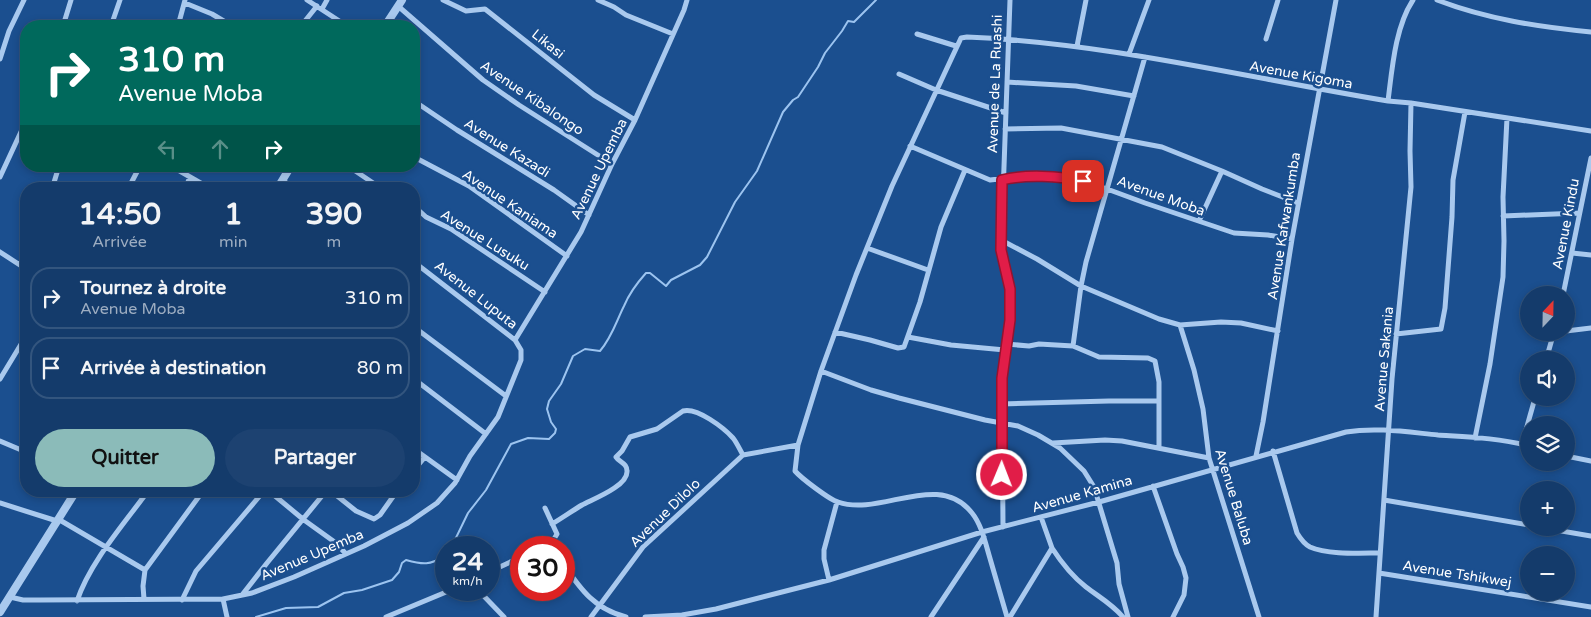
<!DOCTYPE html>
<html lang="fr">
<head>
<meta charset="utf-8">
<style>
  :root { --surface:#143b6b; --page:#1d4271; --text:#f1f3f6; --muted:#9dadc1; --line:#33557e; --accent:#8bbbb9 }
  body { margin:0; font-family:"Varela Round",sans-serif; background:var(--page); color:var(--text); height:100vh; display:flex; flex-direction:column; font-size:19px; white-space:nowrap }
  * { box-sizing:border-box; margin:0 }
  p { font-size:16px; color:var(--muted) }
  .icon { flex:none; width:28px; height:28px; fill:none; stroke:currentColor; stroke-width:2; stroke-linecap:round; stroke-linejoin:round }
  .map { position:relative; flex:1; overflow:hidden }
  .panel { position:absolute; left:20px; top:182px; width:400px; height:315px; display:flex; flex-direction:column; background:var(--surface); border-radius:20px; box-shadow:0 2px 8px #0003,0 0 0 1px var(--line) }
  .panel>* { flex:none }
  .top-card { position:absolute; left:20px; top:20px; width:400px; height:152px; border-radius:20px; box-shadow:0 2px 8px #0003,0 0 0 1px var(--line); background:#00695c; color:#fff; overflow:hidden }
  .needle { width:32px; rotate:22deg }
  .buttons { position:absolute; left:1520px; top:286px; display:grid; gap:10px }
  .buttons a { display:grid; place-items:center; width:55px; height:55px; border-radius:50%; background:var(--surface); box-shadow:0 2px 8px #0003,0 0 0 1px var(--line); font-size:25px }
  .speed { position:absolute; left:435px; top:536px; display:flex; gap:10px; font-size:25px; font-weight:700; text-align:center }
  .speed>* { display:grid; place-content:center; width:65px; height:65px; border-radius:50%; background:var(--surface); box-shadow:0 2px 8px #0003,0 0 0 1px var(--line); line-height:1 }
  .speed small { font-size:12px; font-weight:400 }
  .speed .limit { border:8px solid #d22; background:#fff; color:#111 }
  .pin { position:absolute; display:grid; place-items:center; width:42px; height:42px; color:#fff; margin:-21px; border-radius:10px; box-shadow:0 2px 8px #0006 }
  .me { position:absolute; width:55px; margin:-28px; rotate:1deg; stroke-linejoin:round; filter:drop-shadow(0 0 4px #0008) }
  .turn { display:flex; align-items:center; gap:18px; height:105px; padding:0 15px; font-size:22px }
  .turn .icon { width:65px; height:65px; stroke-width:2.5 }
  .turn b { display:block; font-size:35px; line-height:42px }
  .lanes { display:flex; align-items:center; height:48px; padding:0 15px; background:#0003; justify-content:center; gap:25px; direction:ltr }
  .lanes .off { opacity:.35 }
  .eta { display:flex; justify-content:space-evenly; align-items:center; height:85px; text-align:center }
  .eta b { font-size:30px; font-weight:700; line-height:35px }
  .action { display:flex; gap:10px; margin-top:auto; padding:10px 15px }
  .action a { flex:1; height:58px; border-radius:30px; background:var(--accent); color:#111; font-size:20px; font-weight:700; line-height:58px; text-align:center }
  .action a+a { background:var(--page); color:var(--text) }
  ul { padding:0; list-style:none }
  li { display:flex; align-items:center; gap:15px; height:62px; margin:0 10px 8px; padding:0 5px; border:2px solid var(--line); border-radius:20px }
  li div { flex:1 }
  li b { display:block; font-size:19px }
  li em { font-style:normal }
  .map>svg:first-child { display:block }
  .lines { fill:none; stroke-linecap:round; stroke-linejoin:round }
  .stream { stroke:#9cc4f0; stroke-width:2 }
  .minor { stroke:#a9c9ee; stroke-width:5 }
  .tertiary { stroke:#a9c9ee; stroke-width:8 }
  .route-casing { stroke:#92132f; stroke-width:12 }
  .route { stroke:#e11d48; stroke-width:9 }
  .labels { text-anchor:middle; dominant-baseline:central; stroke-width:5; stroke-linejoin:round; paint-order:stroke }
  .street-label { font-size:14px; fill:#fff; stroke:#1b4f8f }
</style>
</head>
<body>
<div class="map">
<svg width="1591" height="617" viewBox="0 0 1591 617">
  <rect width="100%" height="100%" fill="#1b4f8f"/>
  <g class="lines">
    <path class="stream" d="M451 548 468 513 486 490 511 444 528 438 549 439 555 433 556 429 551 422 547 409 549 401 561 384 573 356 585 349 600 351C612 337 616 322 624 306 629 294 637 283 646 273H650L666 286 671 280 700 265 707 257 735 202 757 171 783 112 793 100 798 97 818 67 825 53 842 31 848 21 854 22 876 0
      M256 617 286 608 318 607 344 593 362 590 392 580 399 572 402 563 406 560C424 565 429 565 446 556"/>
    <path class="minor" d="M307 0 347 26
      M443 0 466 11 485 9 594 95 635 120
      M598 0 614 7 626 15 673 34
      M1437 0C1486 19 1539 27 1591 32
      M185 3 212 14 232 26
      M398 6 483 80 519 105 612 164
      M322 9 327 0
      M63 26 71 0
      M111 26 120 0
      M178 26 185 0
      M301 26 317 6
      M917 34 956 46
      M1266 39 1278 0
      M1077 46 1086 0
      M1129 54 1149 0
      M0 59 9 31 24 0
      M899 74 936 90 1006 113
      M1007 82 1076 86 1134 96
      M414 101 457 130 554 190 589 215
      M1388 101C1392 70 1395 27 1413 0
      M1005 129 1061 128 1162 147 1222 171
      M910 146 990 180 1017 177 1069 178 1107 189 1145 203 1234 233 1268 235 1292 239
      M414 157 469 186 567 256
      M171 166 211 189
      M348 166 382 189
      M0 177 26 121
      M282 180 296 189
      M52 189 59 166
      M128 189 140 166
      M185 189 190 177
      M414 206 426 217 451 229 545 292
      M1503 216 1579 213
      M1199 221 1222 171 1262 189 1298 203
      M1001 240 1037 259 1081 286 1159 319 1180 325 1221 322 1241 323 1278 331
      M867 248 928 270
      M0 252 26 269
      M1572 253 1591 255
      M20 265 26 250
      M1563 295 1591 158
      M1180 325 1194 370 1203 409 1209 458 1259 617
      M414 327 506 396
      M1566 331 1591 328
      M835 332 870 340 898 348 904 347 920 302 941 227 965 170
      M1396 334 1441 329 1445 308 1452 217 1453 180 1465 112
      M908 337 951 345 1005 350
      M515 340 581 232 612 164 635 120 684 10 687 0
      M1006 344 1029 346 1039 344 1073 346 1099 357 1148 358 1155 361 1159 382V448
      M1073 346 1081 286 1086 262 1145 57
      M1546 360 1554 332
      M821 371 871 390 899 398 985 420 1018 426 1038 435 1060 448 1084 471 1094 487 1117 563 1119 584 1128 617
      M0 379 26 336
      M414 379 486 434
      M1001 404 1109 401H1159
      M1475 438 1490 364 1503 277 1504 241 1503 197 1507 118
      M0 441 26 452
      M1053 443 1105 440 1122 441 1209 458
      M1522 444 1535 398
      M414 449 457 480
      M1273 451 1297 533C1300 538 1304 544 1310 547 1328 555 1361 553 1380 553
      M743 455 798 445
      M1256 456 1263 422 1292 239 1336 0
      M1566 456 1591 461
      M414 470 425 457
      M1153 486 1177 554 1183 567 1186 578 1184 595 1173 617
      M269 491 304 520 336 543 346 554
      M331 491 356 511 374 519 380 515 397 491
      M1384 500 1529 525
      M0 503 57 521
      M58 519 145 570
      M552 524C562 518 572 511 582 505 593 499 628 486 627 471 627 463 620 463 616 457L622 451 630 437 657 429 683 411C697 407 724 428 733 438 737 443 740 450 743 455
      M1003 527 1002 378 1003 359 1010 320V289L1001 250 1010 0
      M1544 528 1591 536
      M540 548 554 539 557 534 545 508
      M1052 548C1061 562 1072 576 1086 587 1099 597 1112 604 1123 617
      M564 565C581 590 595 609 626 617
      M489 572 521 557
      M1379 573 1591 607
      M829 580 824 559V550L837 502
      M478 590 504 617
      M242 595 267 563 326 491
      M10 597 23 600H40L223 599 252 593 294 577 364 546 408 523 437 503 455 483 470 456 498 417 521 360V350L515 340 414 262
      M144 599 143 586 145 570 203 491
      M223 599 227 617
      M182 600 196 571 264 491
      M77 601C90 562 124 524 148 491
      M386 617 451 590
      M591 617 643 547 743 455
      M645 617 682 615 716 609 829 580 982 532 1099 502 1346 432C1376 427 1407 432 1438 435 1468 437 1499 438 1529 446
      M931 617 984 537
      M1007 617C1001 596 995 576 989 555 985 541 981 524 972 513 938 470 881 517 838 502 830 500 801 478 795 471L798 445 821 371 856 275 892 186 961 38 967 37C1109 43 1248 78 1388 101L1411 103 1591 131
      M1010 617 1052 548 1041 517
      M1376 617 1392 379 1411 187 1410 151 1411 103"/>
    <path class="tertiary" d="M385 26 402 0
      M277 189 291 166
      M0 612 76 491"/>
  </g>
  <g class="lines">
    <defs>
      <path id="route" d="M1002 475V378L1010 320V289L1001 250 1002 180C1025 174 1060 176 1083 181"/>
    </defs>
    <use href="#route" class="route-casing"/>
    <use href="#route" class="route"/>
  </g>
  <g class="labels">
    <g class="street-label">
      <text transform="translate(548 44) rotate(39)">Likasi</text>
      <text transform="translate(1301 75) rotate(10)">Avenue Kigoma</text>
      <text transform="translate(995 84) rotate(-88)">Avenue de La Ruashi</text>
      <text transform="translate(532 98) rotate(34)">Avenue Kibalongo</text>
      <text transform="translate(507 148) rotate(32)">Avenue Kazadi</text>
      <text transform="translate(599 169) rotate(-64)">Avenue Upemba</text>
      <text transform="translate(1161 196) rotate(20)">Avenue Moba</text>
      <text transform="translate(510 204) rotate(34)">Avenue Kaniama</text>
      <text transform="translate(1566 224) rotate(-79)">Avenue Kindu</text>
      <text transform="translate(1284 226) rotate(-81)">Avenue Kafwankumba</text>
      <text transform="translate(485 240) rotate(32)">Avenue Lusuku</text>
      <text transform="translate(476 295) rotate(38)">Avenue Luputa</text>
      <text transform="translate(1384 359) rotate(-85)">Avenue Sakania</text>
      <text transform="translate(1082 494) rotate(-16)">Avenue Kamina</text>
      <text transform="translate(1234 497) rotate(73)">Avenue Baluba</text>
      <text transform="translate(665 513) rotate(-44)">Avenue Dilolo</text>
      <text transform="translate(312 555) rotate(-23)">Avenue Upemba</text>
      <text transform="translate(1457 574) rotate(9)">Avenue Tshikwej</text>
    </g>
  </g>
</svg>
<div class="buttons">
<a><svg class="needle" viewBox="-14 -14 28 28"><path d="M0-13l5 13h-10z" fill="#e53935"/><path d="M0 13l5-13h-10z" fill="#9dadc1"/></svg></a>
<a><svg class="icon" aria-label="sound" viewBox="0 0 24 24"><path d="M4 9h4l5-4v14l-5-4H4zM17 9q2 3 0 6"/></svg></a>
<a><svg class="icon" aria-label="layers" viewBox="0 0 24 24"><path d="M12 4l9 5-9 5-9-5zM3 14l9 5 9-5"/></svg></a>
<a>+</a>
<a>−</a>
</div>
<div class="speed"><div>24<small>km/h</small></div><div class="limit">30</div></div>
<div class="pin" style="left:1083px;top:181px;background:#d93025"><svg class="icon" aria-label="arrive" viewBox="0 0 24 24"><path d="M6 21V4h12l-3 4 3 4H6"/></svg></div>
<svg class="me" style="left:1002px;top:475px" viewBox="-20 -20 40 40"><circle r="17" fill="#e11d48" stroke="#fff" stroke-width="3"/><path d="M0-11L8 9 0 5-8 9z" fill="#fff"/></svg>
<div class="top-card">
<div class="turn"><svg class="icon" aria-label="right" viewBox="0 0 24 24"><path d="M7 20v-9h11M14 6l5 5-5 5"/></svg><div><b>310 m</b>Avenue Moba</div></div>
<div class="lanes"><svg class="icon off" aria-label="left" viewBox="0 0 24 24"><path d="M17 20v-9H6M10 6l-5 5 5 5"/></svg><svg class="icon off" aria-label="ahead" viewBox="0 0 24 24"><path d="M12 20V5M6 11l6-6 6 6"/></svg><svg class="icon" aria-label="right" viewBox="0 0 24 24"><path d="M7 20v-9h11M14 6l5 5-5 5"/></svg></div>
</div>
<section class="panel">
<div class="eta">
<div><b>14:50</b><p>Arrivée</p></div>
<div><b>1</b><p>min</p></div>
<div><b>390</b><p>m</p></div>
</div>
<ul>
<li><svg class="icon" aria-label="right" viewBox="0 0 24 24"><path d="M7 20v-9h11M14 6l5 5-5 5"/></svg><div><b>Tournez à droite</b><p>Avenue Moba</p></div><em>310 m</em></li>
<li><svg class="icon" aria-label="arrive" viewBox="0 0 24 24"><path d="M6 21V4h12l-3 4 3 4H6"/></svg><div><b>Arrivée à destination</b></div><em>80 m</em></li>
</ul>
<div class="action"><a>Quitter</a><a>Partager</a></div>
</section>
</div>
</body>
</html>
